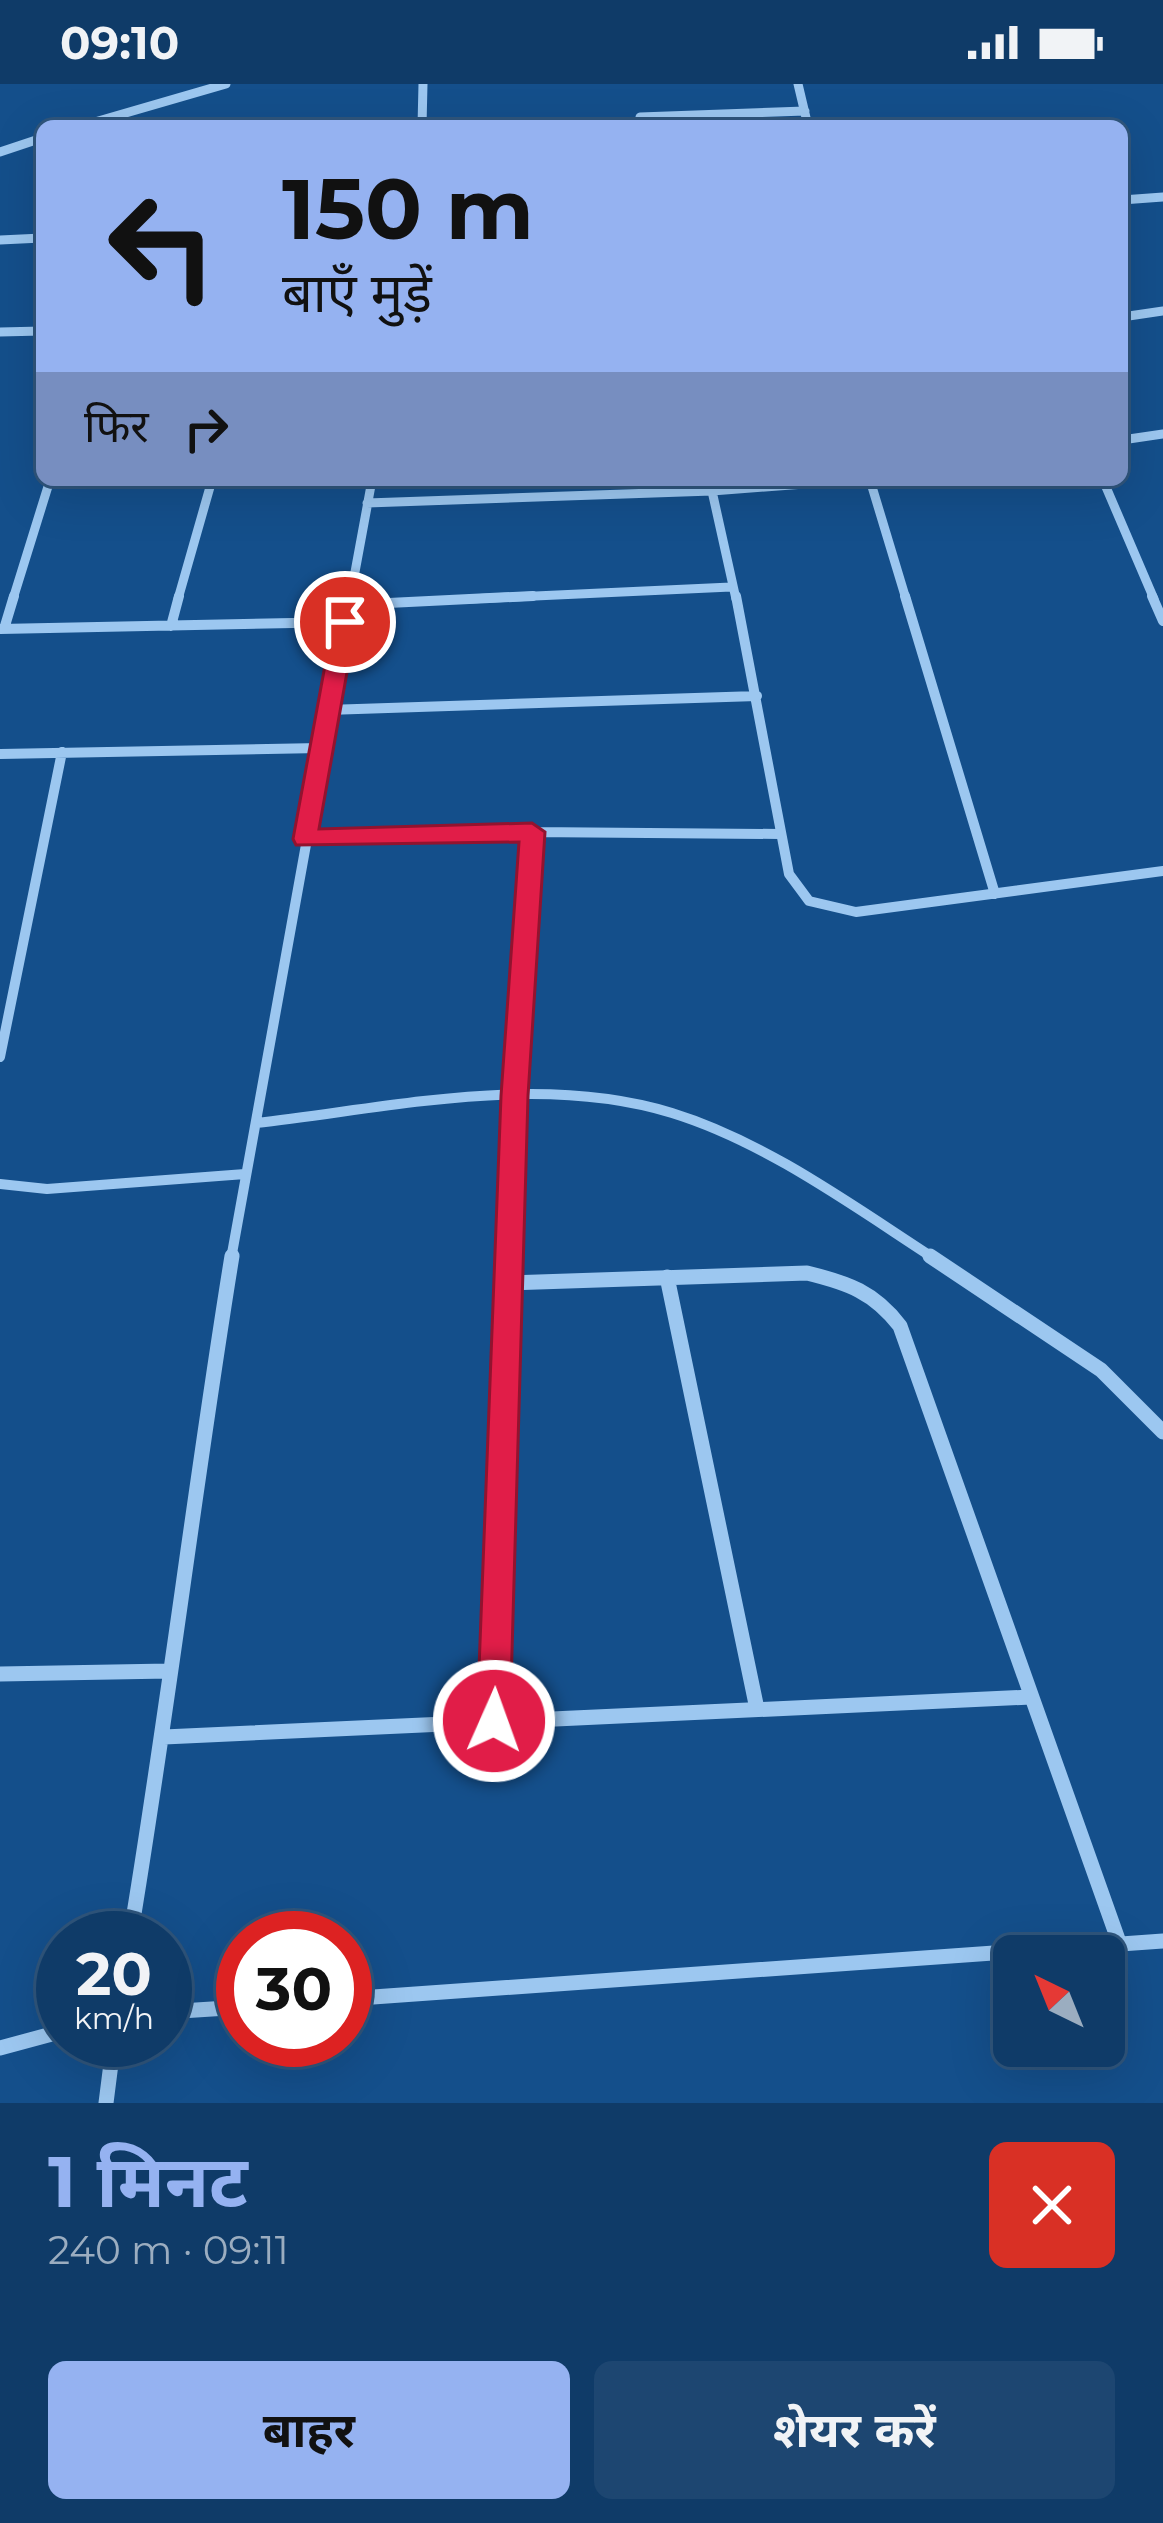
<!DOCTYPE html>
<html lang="hi">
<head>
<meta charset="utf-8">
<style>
  :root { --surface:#0f3b68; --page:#1d4671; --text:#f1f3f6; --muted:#9badc0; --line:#2f557c; --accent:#95b2f1 }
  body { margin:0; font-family:Montserrat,"Noto Sans Devanagari",sans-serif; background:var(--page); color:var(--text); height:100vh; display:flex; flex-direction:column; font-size:45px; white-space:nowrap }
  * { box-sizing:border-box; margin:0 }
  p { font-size:39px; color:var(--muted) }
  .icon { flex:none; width:66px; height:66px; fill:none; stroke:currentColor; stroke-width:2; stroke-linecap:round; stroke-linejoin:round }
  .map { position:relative; height:2019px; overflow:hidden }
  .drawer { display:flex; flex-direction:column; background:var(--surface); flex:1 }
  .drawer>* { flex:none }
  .guide { position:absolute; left:36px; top:36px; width:1092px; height:366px; border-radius:18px; box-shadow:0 12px 48px #0002,0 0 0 3px var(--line); background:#95b2f1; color:#111; overflow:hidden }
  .needle { width:78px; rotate:317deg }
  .tools { position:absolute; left:993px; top:1851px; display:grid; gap:24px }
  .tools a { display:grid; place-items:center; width:132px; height:132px; border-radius:18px; background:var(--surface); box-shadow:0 12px 48px #0002,0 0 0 3px var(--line); font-size:60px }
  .speed { position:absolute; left:36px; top:1827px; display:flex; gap:24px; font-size:60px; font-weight:700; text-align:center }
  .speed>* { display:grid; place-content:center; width:156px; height:156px; border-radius:50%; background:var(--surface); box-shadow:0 12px 48px #0002,0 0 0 3px var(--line); line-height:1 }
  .speed small { font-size:30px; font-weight:400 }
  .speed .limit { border:18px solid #d22; background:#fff; color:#111 }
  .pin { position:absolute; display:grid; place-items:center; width:102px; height:102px; color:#fff; margin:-51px; border:6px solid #fff; border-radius:50%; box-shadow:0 3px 12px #0007 }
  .me { position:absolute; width:132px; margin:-66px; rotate:2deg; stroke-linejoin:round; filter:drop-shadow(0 0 9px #0008) }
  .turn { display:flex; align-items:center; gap:42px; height:252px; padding:0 48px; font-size:54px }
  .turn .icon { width:156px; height:156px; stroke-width:2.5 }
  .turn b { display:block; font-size:84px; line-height:102px }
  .then { display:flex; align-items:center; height:114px; padding:0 48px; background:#0003; gap:24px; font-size:45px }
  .round { display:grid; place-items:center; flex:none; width:126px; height:126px; border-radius:18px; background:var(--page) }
  .overview { display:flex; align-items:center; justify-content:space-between; height:204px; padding:0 48px }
  h1 { font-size:72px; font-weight:700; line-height:90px; color:var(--accent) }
  .action { display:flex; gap:24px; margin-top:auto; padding:24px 48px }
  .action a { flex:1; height:138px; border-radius:18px; background:var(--accent); color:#111; font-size:48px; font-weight:700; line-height:138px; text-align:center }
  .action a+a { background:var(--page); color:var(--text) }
  .status { display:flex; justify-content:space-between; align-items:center; height:84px; padding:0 60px; background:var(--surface); direction:ltr }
  .status svg { height:33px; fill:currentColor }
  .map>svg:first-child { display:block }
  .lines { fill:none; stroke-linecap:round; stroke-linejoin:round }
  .minor-far2 { stroke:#9cc7f0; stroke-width:9 }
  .minor-far1 { stroke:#9cc7f0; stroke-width:10 }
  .minor { stroke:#9cc7f0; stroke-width:15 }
  .route { fill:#e11d48; stroke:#92132f; stroke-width:3 }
</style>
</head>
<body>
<div class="status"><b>09:10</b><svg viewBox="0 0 49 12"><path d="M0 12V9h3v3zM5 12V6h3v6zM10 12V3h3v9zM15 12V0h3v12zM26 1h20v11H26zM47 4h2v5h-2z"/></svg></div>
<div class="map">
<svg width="1163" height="2019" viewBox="0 0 1163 2019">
  <rect width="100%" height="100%" fill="#144f8b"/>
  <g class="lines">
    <path class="minor-far2" d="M798 0 808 42
      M640 33 805 27
      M81 42 226 0
      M422 42 423 0
      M0 68 42 54
      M1122 116 1163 113
      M0 156 42 154
      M1122 233 1163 227
      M0 248 42 247
      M1122 356 1163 350
      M870 396 906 515
      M1103 396 1154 515
      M712 407 736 515
      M367 419 712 407 857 396
      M13 515 50 396
      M178 515 212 396
      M350 515 372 396
      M469 515 731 503"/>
    <path class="minor-far1" d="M736 512 789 790 809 817 856 828 1163 787
      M905 512 995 810
      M1152 512 1163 537
      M348 521 533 512
      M171 542 179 512
      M0 545 345 538
      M4 545 14 512
      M327 626 757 612
      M0 670 320 664
      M305 755 532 748 779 750
      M0 973 62 668
      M256 1039C391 1024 538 988 672 1029 766 1058 853 1122 935 1175
      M0 1100 47 1105 245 1090
      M231 1175 351 512
      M509 1175 532 748"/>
    <path class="minor" d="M930 1172 1101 1286 1163 1348
      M667 1193 757 1625
      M508 1199 807 1189C848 1199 874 1208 900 1242L1120 1861
      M0 1590 169 1587
      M493 1638 509 1172
      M164 1653 1031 1613
      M130 1854C168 1627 195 1399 232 1172
      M345 1915 1163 1857
      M165 1928 243 1923
      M0 1964 63 1947
      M106 2019 114 1956"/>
  </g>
  <path class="route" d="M345 530 356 538 319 745 532 739 545 748 528 1012 510 1637 505 1649 494 1654 482 1649 477 1637 501 1012 519 758 296 761 293 755 333 538Z"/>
</svg>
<div class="tools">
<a><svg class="needle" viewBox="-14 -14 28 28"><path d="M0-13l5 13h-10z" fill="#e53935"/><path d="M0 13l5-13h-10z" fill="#9badc0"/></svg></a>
</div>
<div class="speed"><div>20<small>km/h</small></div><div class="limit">30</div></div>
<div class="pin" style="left:345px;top:538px;background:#d93025"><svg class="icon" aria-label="arrive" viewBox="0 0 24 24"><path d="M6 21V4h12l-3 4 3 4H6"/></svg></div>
<svg class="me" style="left:494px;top:1637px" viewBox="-20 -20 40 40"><circle r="17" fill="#e11d48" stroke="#fff" stroke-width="3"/><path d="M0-11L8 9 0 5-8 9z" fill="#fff"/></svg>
<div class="guide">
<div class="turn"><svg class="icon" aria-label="left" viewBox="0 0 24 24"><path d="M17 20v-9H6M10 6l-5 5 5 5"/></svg><div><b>150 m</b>बाएँ मुड़ें</div></div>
<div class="then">फिर<svg class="icon" aria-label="right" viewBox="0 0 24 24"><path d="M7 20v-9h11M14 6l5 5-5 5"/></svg></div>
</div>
</div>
<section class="drawer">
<div class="overview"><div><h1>1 मिनट</h1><p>240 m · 09:11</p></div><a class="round" style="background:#d93025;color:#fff"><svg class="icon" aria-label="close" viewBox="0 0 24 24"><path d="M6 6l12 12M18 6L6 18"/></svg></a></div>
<div class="action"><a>बाहर</a><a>शेयर करें</a></div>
</section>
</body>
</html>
